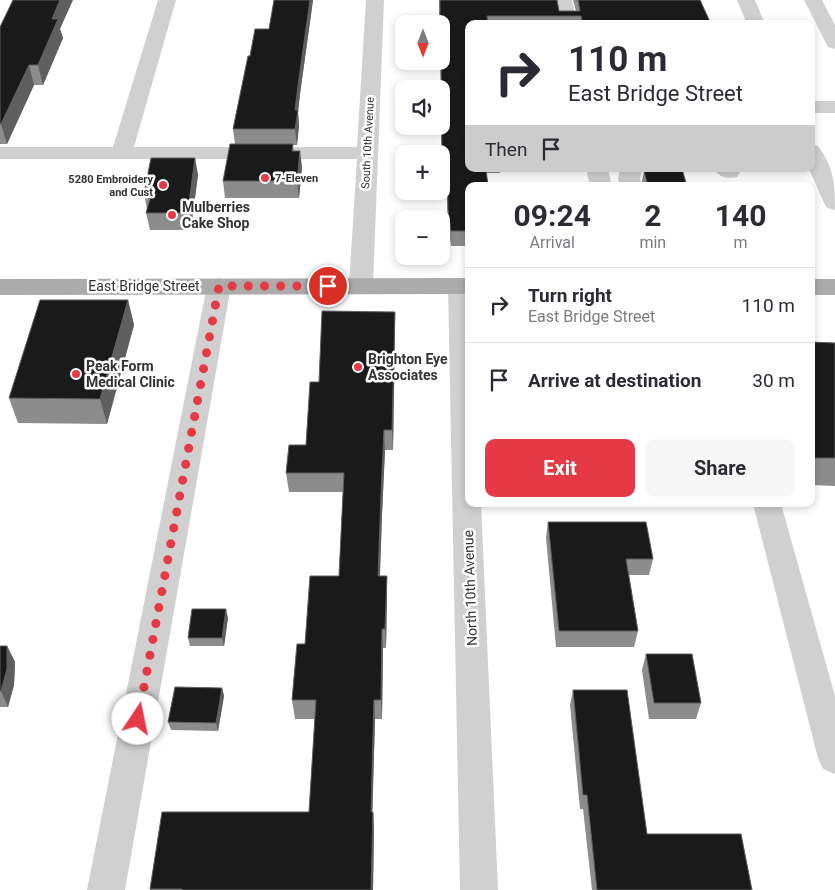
<!DOCTYPE html>
<html lang="en">
<head>
<meta charset="utf-8">
<style>
  :root { --surface:#fff; --page:#f7f7f7; --text:#2b2b33; --muted:#7c7c81; --line:#e1e1e2; --accent:#e63946 }
  body { margin:0; font-family:Roboto,sans-serif; background:var(--page); color:var(--text); height:100vh; display:flex; flex-direction:column; font-size:19px; white-space:nowrap }
  * { box-sizing:border-box; margin:0 }
  p { font-size:16px; color:var(--muted) }
  .icon { flex:none; width:28px; height:28px; fill:none; stroke:currentColor; stroke-width:2; stroke-linecap:round; stroke-linejoin:round }
  .map { position:relative; flex:1; overflow:hidden }
  .side { position:absolute; left:465px; top:182px; width:350px; height:325px; display:flex; flex-direction:column; background:var(--surface); border-radius:10px; box-shadow:0 2px 8px #0003 }
  .side>* { flex:none }
  .banner { position:absolute; left:465px; top:20px; width:350px; height:152px; border-radius:10px; box-shadow:0 2px 8px #0003; background:#fff; color:var(--text); overflow:hidden }
  .needle { width:32px; rotate:180deg }
  .fabs { position:absolute; left:395px; top:15px; display:grid; gap:10px }
  .fabs a { display:grid; place-items:center; width:55px; height:55px; border-radius:10px; background:var(--surface); box-shadow:0 2px 8px #0003; font-size:25px }
  .pin { position:absolute; display:grid; place-items:center; width:42px; height:42px; color:#fff; margin:-21px; border:2px solid #fff; border-radius:50%; box-shadow:0 1px 5px #0007 }
  .me { position:absolute; width:55px; margin:-28px; rotate:11deg; stroke-linejoin:round; filter:drop-shadow(0 0 4px #0008) }
  .turn { display:flex; align-items:center; gap:18px; height:105px; padding:0 20px; font-size:22px }
  .turn .icon { width:65px; height:65px; stroke-width:2.5 }
  .turn b { display:block; font-size:35px; line-height:42px }
  .then { display:flex; align-items:center; height:48px; padding:0 20px; background:#0003; gap:10px; font-size:19px }
  .eta { display:flex; justify-content:space-evenly; align-items:center; height:85px; text-align:center }
  .eta b { font-size:30px; font-weight:700; line-height:35px }
  .primary-button { display:flex; gap:10px; margin-top:auto; padding:10px 20px }
  .primary-button a { flex:1; height:58px; border-radius:10px; background:var(--accent); color:#fff; font-size:20px; font-weight:700; line-height:58px; text-align:center }
  .primary-button a+a { background:var(--page); color:var(--text) }
  ul { padding:0; list-style:none }
  li { display:flex; align-items:center; gap:15px; height:75px; padding:0 20px; border-top:1px solid var(--line) }
  li div { flex:1 }
  li b { display:block; font-size:19px }
  li em { font-style:normal }
  .map>svg:first-child { display:block }
  .lines { fill:none; stroke-linecap:round; stroke-linejoin:round }
  .minor { fill:#d0d0d0; fill-rule:evenodd }
  .major { fill:#ababab; fill-rule:evenodd }
  .wall { fill:#8c8c8c }
  .shaded-wall { fill:#5f5f5f }
  .building { fill:#1a1a1a; stroke:#5f5f5f }
  .route { stroke:#e63946; stroke-width:9; stroke-dasharray:0 16.2 }
  .poi-dot { fill:#e63946; stroke:#fff; stroke-width:2 }
  .labels { text-anchor:middle; dominant-baseline:central; stroke-width:5; stroke-linejoin:round; paint-order:stroke }
  .far-street-label { font-size:11px; fill:#333; stroke:#fff }
  .far-poi-label { font-size:11px; font-weight:bold; fill:#333; stroke:#fff; text-anchor:start }
  .poi-label { font-size:14px; font-weight:bold; fill:#333; stroke:#fff; text-anchor:start }
  .street-label { font-size:14px; fill:#333; stroke:#fff }
</style>
</head>
<body>
<div class="map">
<svg width="835" height="890" viewBox="0 0 835 890">
  <rect width="100%" height="100%" fill="#fff"/>
  <g class="lines">
    <path class="minor" d="M158 0H176L134 147H357L366 0H384L373 285 369 290 361 293 353 290 349 285 357 159H0V147H113Z
      M554 0H572L577 24H559Z
      M737 0H755L765 24H747Z
      M804 0H822L835 25V49L828 47 826 43Z
      M811 101H835V113H811Z
      M811 144 818 146C834 168 835 183 835 210L827 208 824 203 809 169H811Z
      M586 169H608L612 186H590Z
      M620 169H642L640 179 642 186H620L618 179Z
      M714 169H738L740 172 737 177C727 179 720 178 714 169Z
      M219 278 227 281 231 286 125 890H87L207 286 211 281Z
      M460 278 469 281V504H481L498 890H460L448 286 452 281Z
      M753 504H781L835 696V774L823 769 818 758Z"/>
    <path class="major" d="M469 278V294L0 295V279Z
      M811 279H835V295H811Z"/>
  </g>
  <path class="wall" d="M274 0H313L300 94 298 112 299 126 297 145H293L294 151 302 167 299 198H225L223 181 235 144 233 129 269 29Z
    M439 0H557L559 11H576L573 0H700L711 24H469V169H501L500 173H487L469 186V246H451L448 225 446 173H442L441 89 440 61H441V24H439Z
    M0 27 60 29 63 38 43 85H34L7 144H0Z
    M195 158 198 175 192 220 185 230H150L146 213 147 209 144 193Z
    M644 171 687 186H641Z
    M128 300 134 325 107 424 18 423 9 398Z
    M395 332 393 450H385L382 515 380 576 387 596 386 648H383L382 719H375L372 812H373L374 829 373 890H150V889L309 812 315 719H295L292 700 305 644 339 576 343 492H289L286 473 306 445 319 382Z
    M811 342 835 343V486L811 485Z
    M548 522 653 559 649 575H629L638 631 634 647H556L546 538Z
    M228 618 224 646H190L188 638Z
    M0 646H7L15 662 14 685 8 707H0Z
    M646 654 701 703 696 719H649L642 670Z
    M222 688 224 696 218 731 171 730 168 722Z
    M573 690 647 834 752 890H592L583 809H580L570 705Z"/>
  <path class="shaded-wall" d="M60 0H73L60 29 63 38 43 85 38 65 52 19Z
    M310 0H313L300 94 298 112 299 126 297 145 295 129V110L299 78Z
    M29 65 34 85 7 144 1 124Z
    M300 151 302 167 299 198 297 181Z
    M195 158 198 175 192 220 185 230 182 213Z
    M128 300 134 325 107 424 100 399Z
    M395 312V332L393 450 392 430Z
    M384 430 385 450 382 515 379 596 378 576 381 495Z
    M387 576V596L386 648 385 629Z
    M226 609 228 618 224 646 222 638Z
    M382 629 383 648 382 719 381 700Z
    M7 646 15 662 14 685 8 707 1 691Z
    M222 688 224 696 218 731 216 723Z
    M374 700 375 719 372 829 371 812Z
    M373 812 374 829 373 890H371Z"/>
  <path class="building" d="M13 0H60L52 19H58L38 65H29L1 124H0V27Z
    M274 0H310L299 78 295 110H298L295 129H233L248 56H250L255 29H269Z
    M440 0H557L559 11H580L578 0H700L711 24H589V21H582L581 16H487L488 24H469V169H486L488 186H469V231H451L448 210 447 158H442L441 61V24H440Z
    M230 144H293L292 151H300L297 181H223Z
    M151 158H195L189 203 182 213H146L152 192 144 193Z
    M647 169H682L687 186H648L644 171Z
    M40 300H128L100 399 9 398Z
    M322 311 395 312 392 430H384L381 495 378 576H387L385 629H382L381 700H374L371 812H373L371 890H182V889H150L162 812H309L316 700H292L297 644H305L310 576H339L344 473H286L289 445H306L310 382H319Z
    M811 342 835 343V458H811Z
    M548 522H646L653 559H626L638 631H559Z
    M192 609H226L222 638H188Z
    M0 646H7V669L1 691H0Z
    M646 654H692L701 703H654Z
    M175 687 222 688 216 723 168 722Z
    M573 690H627L647 834H741L752 890H597L587 795H583Z"/>
  <g class="lines">
    <path class="route" d="M138 719 219 286H328"/>
  </g>
  <g class="poi-dot">
    <circle cx="265" cy="178" r="5"/>
    <circle cx="163" cy="185" r="5"/>
    <circle cx="172" cy="215" r="5"/>
    <circle cx="358" cy="367" r="5"/>
    <circle cx="76" cy="374" r="5"/>
  </g>
  <g class="labels">
    <g class="far-street-label">
      <text transform="translate(368 143) rotate(-87)">South 10th Avenue</text>
    </g>
    <g class="far-poi-label">
      <text x="275" y="178">7-Eleven</text>
      <text x="153" y="179" text-anchor="end">5280 Embroidery<tspan x="153" dy="13">and Cust</tspan></text>
    </g>
    <g class="poi-label">
      <text x="182" y="207">Mulberries<tspan x="182" dy="16">Cake Shop</tspan></text>
      <text x="368" y="359">Brighton Eye<tspan x="368" dy="16">Associates</tspan></text>
      <text x="86" y="366">Peak Form<tspan x="86" dy="16">Medical Clinic</tspan></text>
    </g>
    <g class="street-label">
      <text x="144" y="286">East Bridge Street</text>
      <text transform="translate(470 588) rotate(-92)">North 10th Avenue</text>
    </g>
  </g>
</svg>
<div class="fabs">
<a><svg class="needle" viewBox="-14 -14 28 28"><path d="M0-13l5 13h-10z" fill="#e53935"/><path d="M0 13l5-13h-10z" fill="#7c7c81"/></svg></a>
<a><svg class="icon" aria-label="sound" viewBox="0 0 24 24"><path d="M4 9h4l5-4v14l-5-4H4zM17 9q2 3 0 6"/></svg></a>
<a>+</a>
<a>−</a>
</div>
<div class="pin" style="left:328px;top:286px;background:#d93025"><svg class="icon" aria-label="arrive" viewBox="0 0 24 24"><path d="M6 21V4h12l-3 4 3 4H6"/></svg></div>
<svg class="me" style="left:138px;top:719px" viewBox="-20 -20 40 40"><circle r="19" fill="#fff"/><path d="M0-13L10 11 0 6-10 11z" fill="#e63946"/></svg>
<div class="banner">
<div class="turn"><svg class="icon" aria-label="right" viewBox="0 0 24 24"><path d="M7 20v-9h11M14 6l5 5-5 5"/></svg><div><b>110 m</b>East Bridge Street</div></div>
<div class="then">Then<svg class="icon" aria-label="arrive" viewBox="0 0 24 24"><path d="M6 21V4h12l-3 4 3 4H6"/></svg></div>
</div>
<section class="side">
<div class="eta">
<div><b>09:24</b><p>Arrival</p></div>
<div><b>2</b><p>min</p></div>
<div><b>140</b><p>m</p></div>
</div>
<ul>
<li><svg class="icon" aria-label="right" viewBox="0 0 24 24"><path d="M7 20v-9h11M14 6l5 5-5 5"/></svg><div><b>Turn right</b><p>East Bridge Street</p></div><em>110 m</em></li>
<li><svg class="icon" aria-label="arrive" viewBox="0 0 24 24"><path d="M6 21V4h12l-3 4 3 4H6"/></svg><div><b>Arrive at destination</b></div><em>30 m</em></li>
</ul>
<div class="primary-button"><a>Exit</a><a>Share</a></div>
</section>
</div>
</body>
</html>
